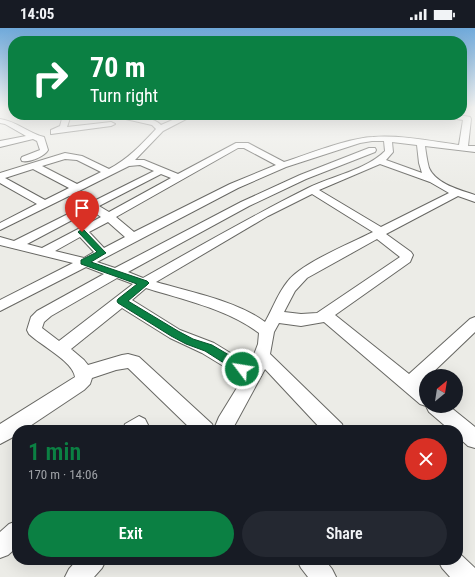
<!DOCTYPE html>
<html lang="en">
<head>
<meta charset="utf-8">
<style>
  :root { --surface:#171b24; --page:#242831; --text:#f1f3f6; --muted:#9ea1a6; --accent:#0b8043 }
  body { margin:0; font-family:"Roboto Condensed",sans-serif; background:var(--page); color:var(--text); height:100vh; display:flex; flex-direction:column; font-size:15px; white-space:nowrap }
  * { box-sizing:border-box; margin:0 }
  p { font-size:13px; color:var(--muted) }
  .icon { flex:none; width:22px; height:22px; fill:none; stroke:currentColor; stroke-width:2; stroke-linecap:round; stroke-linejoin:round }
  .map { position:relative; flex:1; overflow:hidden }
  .details { position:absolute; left:12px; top:397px; width:451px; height:140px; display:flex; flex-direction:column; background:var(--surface); border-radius:16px; box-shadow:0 4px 16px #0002 }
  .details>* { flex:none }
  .guide { position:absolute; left:8px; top:8px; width:459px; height:84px; border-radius:16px; box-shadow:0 4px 16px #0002; background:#0b8043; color:#fff; overflow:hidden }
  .needle { width:26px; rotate:30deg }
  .controls { position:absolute; left:419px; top:341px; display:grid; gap:8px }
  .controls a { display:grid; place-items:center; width:44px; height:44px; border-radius:50%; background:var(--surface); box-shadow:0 4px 16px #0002; font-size:20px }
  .pin { position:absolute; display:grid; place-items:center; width:34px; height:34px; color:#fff; margin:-41px -17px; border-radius:50% 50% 50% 0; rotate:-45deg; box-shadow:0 0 4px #0007 }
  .pin .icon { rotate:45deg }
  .me { position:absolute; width:44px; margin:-22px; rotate:301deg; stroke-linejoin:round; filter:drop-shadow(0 0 3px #0008) }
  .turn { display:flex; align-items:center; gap:14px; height:84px; padding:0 16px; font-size:18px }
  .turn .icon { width:52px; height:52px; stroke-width:2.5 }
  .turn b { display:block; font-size:28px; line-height:34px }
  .round { display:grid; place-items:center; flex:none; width:42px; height:42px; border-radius:21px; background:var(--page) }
  .overview { display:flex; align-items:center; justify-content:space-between; height:68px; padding:0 16px }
  h1 { font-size:24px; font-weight:600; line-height:30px; color:var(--accent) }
  .action { display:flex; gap:8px; margin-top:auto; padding:8px 16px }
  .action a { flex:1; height:46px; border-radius:24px; background:var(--accent); color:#fff; font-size:16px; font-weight:600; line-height:46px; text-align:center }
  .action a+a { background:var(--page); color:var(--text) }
  .status { display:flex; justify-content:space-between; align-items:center; height:28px; padding:0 20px; background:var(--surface); direction:ltr }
  .status svg { height:11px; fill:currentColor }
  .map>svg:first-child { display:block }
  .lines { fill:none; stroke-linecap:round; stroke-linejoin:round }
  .street-casing { stroke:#686864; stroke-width:2 }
  .street { fill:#fff; fill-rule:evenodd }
  .route { fill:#0b8043; stroke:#07532c }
</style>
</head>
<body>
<div class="status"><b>14:05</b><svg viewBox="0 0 49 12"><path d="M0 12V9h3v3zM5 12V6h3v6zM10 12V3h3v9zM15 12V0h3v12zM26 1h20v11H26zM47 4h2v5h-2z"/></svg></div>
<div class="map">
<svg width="475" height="549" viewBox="0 0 475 549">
  <rect width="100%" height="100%" fill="#ecece7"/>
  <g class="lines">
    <defs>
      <path id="street" d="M63 87H71L67 99 111 94 115 96 111 98 51 106V102L60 98Z
        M113 87C126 87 153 88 161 97L184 87H194L163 103 135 132H144L178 146 236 115H248L284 134C309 126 348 110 373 109 401 107 431 113 459 117L463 92 445 89 444 87H459L470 89 471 91 468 118H475V124L425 118C426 125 427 133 429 140 436 156 460 162 475 167V174L458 168 386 206 411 224 413 227 410 234 335 287 409 346 470 291 475 289V304L429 348H426V351L421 356 426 359V378L420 376 324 294 301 298 279 295 274 304 270 326 342 396 344 402H322L265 341 232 402H192L128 340 116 342 92 350 90 356 84 362 24 402H17V407L0 416V396L75 349C73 333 40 317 29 306L27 302 31 289 37 283 104 246 86 239 0 283V272L73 235 0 217V209L14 213 84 178 69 168 0 202V195L37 176 0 155V145L65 125 82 128 109 141C128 131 141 117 156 101L152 97 117 89ZM372 113H384L385 123C366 142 332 148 308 160 252 188 198 219 143 250L128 244 249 178 306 151 375 124 376 122 375 120H369L300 147 241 174 115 240 97 234 238 160 286 139 360 115ZM392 114 417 117 419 135 422 145 386 132 393 124ZM238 120H244L276 137 230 156 134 204 116 189ZM65 131 77 132 101 144 77 156 42 138ZM380 136 430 154 449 165 381 199 319 162ZM140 137 154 143 92 174 77 164 129 138ZM33 141 69 160 45 172 5 150ZM161 146 171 150 109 184 99 178ZM312 166 373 204C351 215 302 235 288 253 278 265 273 280 265 294 237 273 190 264 156 254L268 188ZM91 182 101 189 42 220 27 216ZM108 194 125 209 104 220 89 204ZM80 209 94 224 84 230 55 223ZM377 211 400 229 317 285 301 286 284 284 295 263 307 250ZM117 250 133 256 59 313 42 300 44 294 51 288ZM146 260C184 272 227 281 259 305L258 316 250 337 214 315 180 302 132 272ZM122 280 170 310 202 325 243 350 219 389 214 401 212 396 139 329 128 326 122 327 88 337 84 332 71 321Z
        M0 91C16 93 28 105 44 109L48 122C45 128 29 135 22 133L21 131 22 129 40 122 37 113 33 111 0 119V113L26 108 5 96 0 95Z
        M426 378H449L475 399V420L468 418 458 409V402H450L429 384Z
        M139 388 145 391 148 397 146 402H123L125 396Z
        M17 493V519L8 527 0 530V504L9 496Z
        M458 524 475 540V549H450L442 540 438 532H458Z
        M77 532H106L102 540 94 549H65L69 541Z
        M297 532H325L332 541 336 549H308L301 540Z"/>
    </defs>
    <use href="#street" class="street-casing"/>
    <use href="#street" class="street"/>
  </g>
  <linearGradient id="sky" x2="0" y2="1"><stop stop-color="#6fa9da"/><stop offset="0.51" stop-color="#f6f6f4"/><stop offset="1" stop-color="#f6f6f4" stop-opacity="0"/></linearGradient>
  <rect width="475" height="156" fill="url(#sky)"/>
  <path class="route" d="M82 201 84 202 106 225 91 234 147 253 149 255 147 257 128 273 178 303 193 311 212 317 246 337 247 341 246 344 242 345 238 344 205 323 186 316 171 308 118 275 117 273 118 271 137 256 81 236V232L97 224 78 204Z"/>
</svg>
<div class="controls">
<a><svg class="needle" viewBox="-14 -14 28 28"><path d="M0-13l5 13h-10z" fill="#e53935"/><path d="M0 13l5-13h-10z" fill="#9ea1a6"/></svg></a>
</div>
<div class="pin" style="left:82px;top:204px;background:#d93025"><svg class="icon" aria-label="arrive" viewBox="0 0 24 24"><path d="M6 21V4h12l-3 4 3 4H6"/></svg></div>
<svg class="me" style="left:242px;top:341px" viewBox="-20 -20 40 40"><circle r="17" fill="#0b8043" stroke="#fff" stroke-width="3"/><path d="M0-11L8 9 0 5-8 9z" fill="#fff"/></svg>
<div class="guide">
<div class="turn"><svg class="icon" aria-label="right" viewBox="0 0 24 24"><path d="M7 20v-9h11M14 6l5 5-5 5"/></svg><div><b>70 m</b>Turn right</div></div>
</div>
<section class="details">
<div class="overview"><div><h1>1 min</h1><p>170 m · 14:06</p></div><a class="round" style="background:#d93025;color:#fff"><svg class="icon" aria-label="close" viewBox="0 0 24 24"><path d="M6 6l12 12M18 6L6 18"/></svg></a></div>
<div class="action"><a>Exit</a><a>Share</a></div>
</section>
</div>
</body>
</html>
